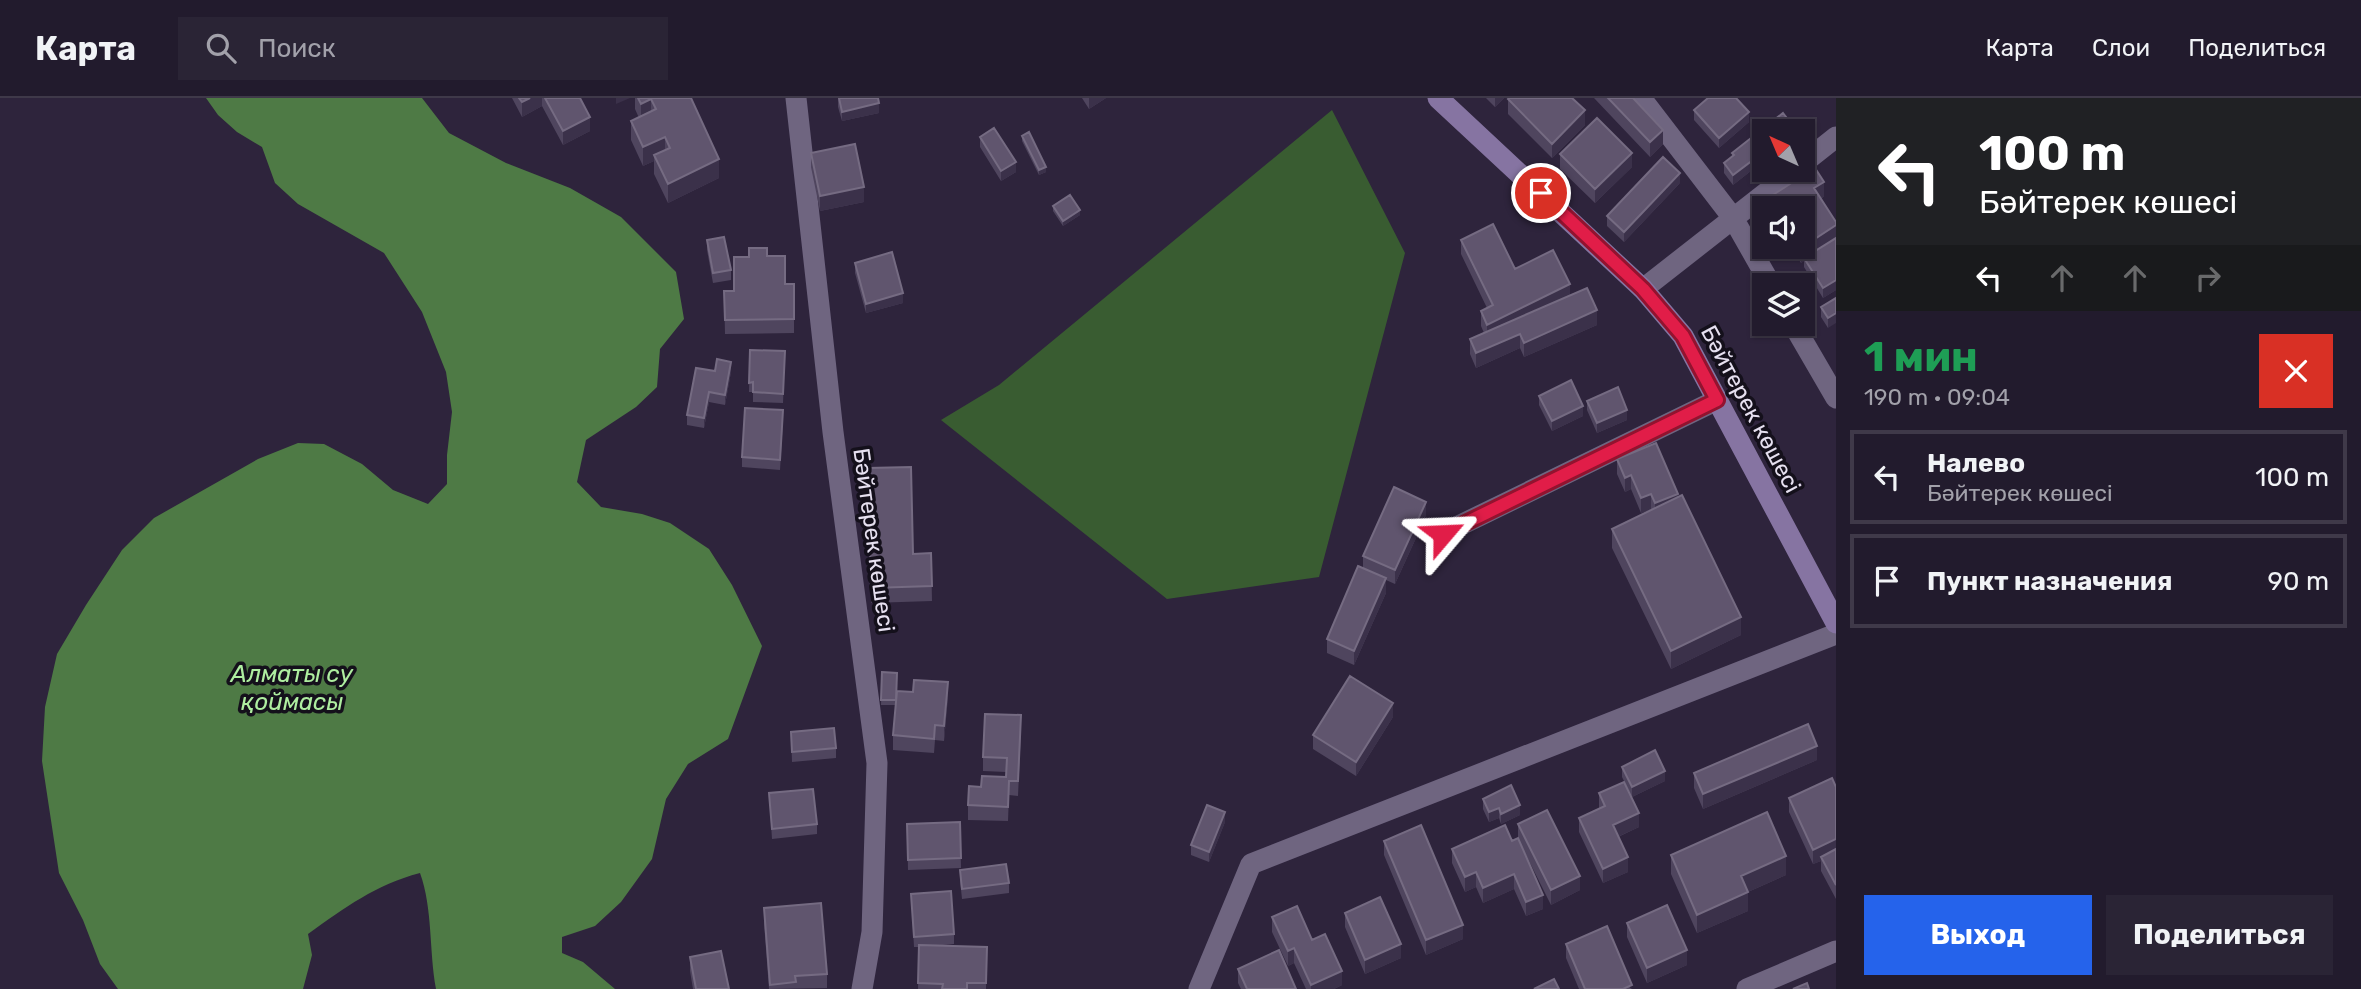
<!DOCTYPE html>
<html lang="ru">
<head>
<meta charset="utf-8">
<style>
  :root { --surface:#221b2d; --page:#2a2435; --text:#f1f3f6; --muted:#a2a1aa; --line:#3f3949; --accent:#2563eb }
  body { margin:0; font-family:Rubik,sans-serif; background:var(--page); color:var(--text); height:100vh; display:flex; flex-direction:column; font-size:26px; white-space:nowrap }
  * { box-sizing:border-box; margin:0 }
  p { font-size:23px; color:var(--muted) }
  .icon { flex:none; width:38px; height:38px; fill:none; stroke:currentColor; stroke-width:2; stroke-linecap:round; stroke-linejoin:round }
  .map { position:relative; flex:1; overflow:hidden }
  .panel { display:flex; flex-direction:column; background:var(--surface); width:525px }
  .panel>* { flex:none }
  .top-card { background:#202124; color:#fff; overflow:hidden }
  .needle { width:46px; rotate:316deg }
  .fabs { position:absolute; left:1752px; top:21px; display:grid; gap:14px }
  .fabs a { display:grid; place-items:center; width:63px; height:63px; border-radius:0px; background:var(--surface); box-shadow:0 2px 5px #0004,0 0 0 2px var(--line); font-size:35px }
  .pin { position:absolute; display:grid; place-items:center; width:60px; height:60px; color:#fff; margin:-30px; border:4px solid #fff; border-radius:50%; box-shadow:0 2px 7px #0007 }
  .me { position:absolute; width:77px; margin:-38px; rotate:64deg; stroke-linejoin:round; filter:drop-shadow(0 0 5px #0008) }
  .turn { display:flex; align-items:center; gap:24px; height:147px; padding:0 28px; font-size:32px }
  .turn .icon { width:91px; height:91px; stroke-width:2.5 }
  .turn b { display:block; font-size:49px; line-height:60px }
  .lanes { display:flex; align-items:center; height:66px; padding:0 28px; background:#0003; justify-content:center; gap:35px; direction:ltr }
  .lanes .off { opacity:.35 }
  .round { display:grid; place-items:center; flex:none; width:74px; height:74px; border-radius:0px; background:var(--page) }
  .headline { display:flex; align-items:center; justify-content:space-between; height:119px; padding:0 28px }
  h1 { font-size:42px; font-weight:700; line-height:52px; color:#1e9e55 }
  .button { display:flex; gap:14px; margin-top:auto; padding:14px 28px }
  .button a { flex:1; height:80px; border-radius:0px; background:var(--accent); color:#fff; font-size:28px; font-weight:700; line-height:80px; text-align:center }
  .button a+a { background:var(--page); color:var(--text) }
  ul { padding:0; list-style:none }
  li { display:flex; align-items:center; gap:21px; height:94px; margin:0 14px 10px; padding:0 14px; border:4px solid var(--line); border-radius:0px }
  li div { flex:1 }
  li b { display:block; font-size:26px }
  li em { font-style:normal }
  header { display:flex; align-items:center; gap:42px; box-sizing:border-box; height:98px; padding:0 35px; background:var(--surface); border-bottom:2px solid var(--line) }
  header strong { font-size:33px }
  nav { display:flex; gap:38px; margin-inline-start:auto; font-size:24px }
  .search { width:490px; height:63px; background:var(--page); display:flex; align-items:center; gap:18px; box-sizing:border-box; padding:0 24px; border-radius:0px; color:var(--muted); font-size:26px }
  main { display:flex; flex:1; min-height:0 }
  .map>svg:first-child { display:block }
  .green { fill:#395c31 }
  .water { fill:#4e7a45 }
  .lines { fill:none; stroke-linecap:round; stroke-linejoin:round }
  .street { stroke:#6f6580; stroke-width:21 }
  .secondary { stroke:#8674a2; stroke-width:21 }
  .wall { fill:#4f455e }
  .shaded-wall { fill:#3b314a }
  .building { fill:#60556e; stroke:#756b82; stroke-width:2 }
  .route-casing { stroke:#92132f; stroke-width:18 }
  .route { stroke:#e11d48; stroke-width:12 }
  .labels { text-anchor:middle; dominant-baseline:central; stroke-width:7; stroke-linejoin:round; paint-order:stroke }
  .street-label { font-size:23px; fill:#e6e0f0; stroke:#14101b }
  .water-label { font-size:24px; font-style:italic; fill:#aeeea0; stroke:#14101b }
</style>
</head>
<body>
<header>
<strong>Карта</strong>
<div class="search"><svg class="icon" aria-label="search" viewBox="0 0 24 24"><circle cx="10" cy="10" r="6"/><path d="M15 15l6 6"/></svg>Поиск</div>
<nav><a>Карта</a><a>Слои</a><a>Поделиться</a></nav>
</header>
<main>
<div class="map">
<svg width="1836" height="891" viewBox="0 0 1836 891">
  <rect width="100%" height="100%" fill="#2e243c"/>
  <path class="green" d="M1332 12 1405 155 1319 479 1167 501 941 322 999 287Z"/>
  <path class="water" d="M206 0H422L449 35 506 65 570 90 621 119 676 174 684 221 660 251 657 289 636 309 586 342 577 384 601 409 642 416 670 425 709 451 732 487 762 548 728 641 688 666 666 701 652 761 621 804 595 828 562 839V855L583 864 615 891H436C429 853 433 811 420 775 375 787 346 809 308 836L312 857 303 891H118L100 866 83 822 59 775 42 663 45 609 57 556 86 507 122 452 154 420 258 361 298 345 324 346 362 366 393 392 428 406 447 386V357L452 314 446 274 422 214 384 155 298 106 275 85 262 49 237 34 218 17Z"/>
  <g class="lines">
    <path class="street" d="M796 0 833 334 877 665 872 834 862 891
      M1641 0 1733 120 1771 187
      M1802 66 1836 39
      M1643 191 1795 72
      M1793 226 1836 300
      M1442 436 1717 302
      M1199 891 1251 766 1836 536
      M1747 891 1836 853"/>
    <path class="secondary" d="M1438 0 1643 191 1683 238 1836 525"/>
  </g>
  <path class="wall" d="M512 0H580L590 33 563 47 542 8 522 19Z
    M635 0H691L719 80 668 105 654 76V63L643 68 631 42V23L639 20 635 11Z
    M838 0 879 15 842 23 838 9Z
    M1082 0H1106L1089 11Z
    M1486 0H1504L1495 9Z
    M1594 0H1633L1663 46 1650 59Z
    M1508 1 1585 27 1552 60 1508 16Z
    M1694 12 1749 24 1719 50 1694 22Z
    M1764 33V70L1761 65 1733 87 1724 75V65L1732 59V55Z
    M1022 38 1046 74 1039 77 1022 43Z
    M980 39 1016 74 1001 83 980 49Z
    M811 55 864 104 820 113 811 69Z
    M1560 56 1632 69 1595 105 1560 71Z
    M1680 85 1624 144 1607 128V118Z
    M1824 98 1821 101 1836 124V192L1823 200 1804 169V163L1801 165 1791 149H1802V110H1768V100Z
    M1053 108 1080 117 1063 128 1053 113Z
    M707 142 731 172V182L713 185 707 152Z
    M1461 142 1515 171 1570 197 1597 227 1524 259 1520 250 1476 270 1470 256V241L1484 235 1481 228V213L1487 210 1461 156Z
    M767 158 785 186H794V235L725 236 724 193H734L749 159Z
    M855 165 903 205 866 215 855 175Z
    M1836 200 1828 230 1821 219V209Z
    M750 252 785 253 783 305 753 304V294H749Z
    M715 273 731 274 725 307 709 304 704 330 687 327V317Z
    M1539 298 1583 318 1552 333 1539 307Z
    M1587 303 1627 322 1597 335 1587 312Z
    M783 322 780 372 742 369V359Z
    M1617 361 1678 399 1741 537 1671 571 1612 450V431L1652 412 1651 411 1641 415 1631 391 1625 394 1617 376Z
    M868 370 913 456 931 455 932 503 871 505Z
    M1426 418 1395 486 1386 482V495L1354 567 1327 555V541L1363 471V458Z
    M882 574 896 601 948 599 944 643 935 642 934 655 893 652V637L896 607H881Z
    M1393 619 1356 678 1313 651V637Z
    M1021 632 1018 698 1009 697 1008 723 968 722V707L981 689 1006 679V674L983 673V659Z
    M791 634 836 650V660L792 664Z
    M1817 662 1703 711 1694 690V675Z
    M1622 669 1665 683 1632 699 1622 679Z
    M1836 689V801L1821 773V763L1813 766 1789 714V700Z
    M769 695 817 726V736L772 741Z
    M1599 695 1639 729 1618 739 1628 774 1603 785 1579 734V720L1599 711Z
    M1483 701 1520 717 1501 726 1499 720 1489 724 1483 711Z
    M960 724 961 770 908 772 907 726Z
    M1225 724 1209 764 1191 757V747Z
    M1518 726 1580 792 1551 807 1518 741Z
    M1505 727 1543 811 1526 818 1514 791 1483 805 1476 789 1465 794 1452 765V751Z
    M1384 743 1463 841 1426 857 1384 757Z
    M1671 757 1786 777 1748 794V813L1697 835 1671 776Z
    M960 772 1009 785V795L962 801 960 782Z
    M911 796 954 836V846L932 848 987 849 986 891H918L919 849H914Z
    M764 810 827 876V890L769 891 764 825Z
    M1345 815 1401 860 1365 876 1345 829Z
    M1272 819 1312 842 1342 887 1334 891H1306L1294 865 1288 868 1272 834Z
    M1627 825 1687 867 1647 885 1627 839Z
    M1566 846 1632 891H1579L1566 860Z
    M690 859 729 891H693L690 873Z
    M1238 871 1296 891H1241L1238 885Z"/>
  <path class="shaded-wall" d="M530 0H542V8L522 19V4Z
    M616 0H630L616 6Z
    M1089 0H1106L1089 11Z
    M1495 0H1504L1495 9Z
    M651 1V20L641 25V6Z
    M879 5V15L842 23V14Z
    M1585 12V27L1552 60V46Z
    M1749 14V24L1719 50V40Z
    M590 19V33L563 47V33Z
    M1663 32V46L1650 59V44Z
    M665 39V57H654V63L643 68V49Z
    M1632 55V69L1595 105V91Z
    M1761 56V65L1733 87V77Z
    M719 61V80L668 105V86Z
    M1016 64V74L1001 83V73Z
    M1046 69V74L1039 77V72Z
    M1680 75V85L1624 144V134Z
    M1824 84V98L1814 105V90Z
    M864 89V104L820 113V98Z
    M1080 112V117L1063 128V123Z
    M1836 127V142L1804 160V163L1801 165V150Z
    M1836 182V192L1823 200V190Z
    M1570 186V201L1487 242V227Z
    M903 195V205L866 215V206Z
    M1597 212V227L1524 259V245Z
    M1836 215V225L1828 230V220Z
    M1520 236V250L1476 270V255Z
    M731 264V274L725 307V297Z
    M709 294V304L704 330V320Z
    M1583 308V318L1552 333V323Z
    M1627 312V322L1597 335V325Z
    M1631 377V391L1625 394V380Z
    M1651 396V411L1641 415V400Z
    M1678 396V410L1655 420V405Z
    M1426 404V418L1395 486V472Z
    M1386 480V495L1354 567V553Z
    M1741 519V537L1671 571V553Z
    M948 584V599L944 643V628Z
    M1393 605V619L1356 678V664Z
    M1817 648V662L1703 711V696Z
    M1665 673V683L1632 699V689Z
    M1520 707V717L1501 726V716Z
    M1499 710V720L1489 724V714Z
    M1225 714V724L1209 764V754Z
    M1639 715V729L1613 741V727Z
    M1836 741V756L1821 759V763L1813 766V752Z
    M1786 758V777L1741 797V778Z
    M1628 759V774L1603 785V771Z
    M1476 774V789L1465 794V779Z
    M1514 776V791L1483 805V790Z
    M1580 778V792L1551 807V792Z
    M1748 794V813L1697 835V817Z
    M1543 797V811L1526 818V804Z
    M1463 827V841L1426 857V842Z
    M1401 846V860L1365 876V862Z
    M1294 850V865L1288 868V853Z
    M1687 852V867L1647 885V870Z
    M1342 873V887L1334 891H1311V887Z"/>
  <path class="building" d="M519 0H530L522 4Z
    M545 0H580L590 19 563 33Z
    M638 0H691L719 61 668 86 654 57 670 50 665 39 643 49 631 23 656 11 651 1 641 6Z
    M839 0H878L879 5 842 14Z
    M1509 0H1572L1585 12 1552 46 1508 1Z
    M1608 0H1633L1663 32 1650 44Z
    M1708 0H1736L1749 14 1719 40 1694 12Z
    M1783 15 1797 33H1764V60L1761 56 1733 77 1724 65 1734 57 1732 55Z
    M1597 20 1632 55 1595 91 1560 56Z
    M994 30 1016 64 1001 73 980 39Z
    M1029 34 1046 69 1039 72 1022 38Z
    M855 46 864 89 820 98 811 55Z
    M1663 59 1680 75 1624 134 1607 118Z
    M1815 70 1824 84 1814 90 1836 124V127L1801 150 1800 149H1802V110H1775L1768 100Z
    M1070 97 1080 112 1063 123 1053 108Z
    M1493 126 1515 171 1553 152 1570 186 1487 227 1481 213 1493 207 1461 142Z
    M724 139 731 172 713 175 707 142Z
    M1836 140V182L1823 190 1804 160Z
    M749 150H767V158H785V186H794V221L725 222 724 193H734V159H749Z
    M892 154 903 195 866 206 855 165Z
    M1587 190 1597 212 1524 245 1520 236 1476 255 1470 241Z
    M1836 200V215L1828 220 1821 209Z
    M750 252 785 253 783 296 753 294V284L749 285Z
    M717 261 731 264 725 297 709 294 704 320 687 317 696 270 715 273Z
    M1571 282 1583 308 1552 323 1539 298Z
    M1618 289 1627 312 1597 325 1587 303Z
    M745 310 783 312 780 362 742 359Z
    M1656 345 1678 396 1655 405 1651 396 1641 400 1631 377 1625 380 1617 361Z
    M911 369 913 456 931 455 932 488 871 490 868 370Z
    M1394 389 1426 404 1395 472 1363 458Z
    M1682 397 1741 519 1671 553 1612 431Z
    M1358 468 1386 480 1354 553 1327 541Z
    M882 574 897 575 896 602H881Z
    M1350 578 1393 605 1356 664 1313 637Z
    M914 582 948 584 944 628 935 627 934 641 893 637 897 593 913 594Z
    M985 616 1021 617 1018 683H1009L1008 709 968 707 969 688 981 689 982 678 1006 679 1007 660 983 659Z
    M1808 626 1817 648 1703 696 1694 675Z
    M834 630 836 650 792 654 791 634Z
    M1655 652 1665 673 1632 689 1622 669Z
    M1832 680 1836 689V741L1813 752 1789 700Z
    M1624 684 1639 715 1613 727 1628 759 1603 771 1579 720 1605 708 1599 695Z
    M1511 687 1520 707 1501 716 1499 710 1489 714 1483 701Z
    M813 691 817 726 772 731 769 695Z
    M1207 707 1225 714 1209 754 1191 747Z
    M1547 712 1580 778 1551 792 1518 726Z
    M1767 714 1786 758 1741 778 1748 794 1697 817 1671 757Z
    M960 724 961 760 908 762 907 726Z
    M1421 727 1463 827 1426 842 1384 743Z
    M1505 727 1512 743 1518 740 1543 797 1526 804 1514 776 1483 790 1476 774 1465 779 1452 751Z
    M1836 751V787L1821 759Z
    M1006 766 1009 785 962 791 960 772Z
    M951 793 954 836 914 839 911 796Z
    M1380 799 1401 846 1365 862 1345 815Z
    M821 805 827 876 795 878 796 884 770 887 764 810Z
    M1667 807 1687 852 1647 870 1627 825Z
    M1297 808 1312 842 1325 836 1342 873 1311 887 1294 850 1288 853 1272 819Z
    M1607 828 1632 887 1623 891H1585L1566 846Z
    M919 847 987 849 986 885H967V891H942L943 886 918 885Z
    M1279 852 1296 891H1247L1238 871Z
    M721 853 729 891H696L690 859Z
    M1554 881 1559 891H1534Z
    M1807 885 1809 891H1793Z"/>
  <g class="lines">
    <defs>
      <path id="route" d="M1443 436 1717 302 1683 238 1643 191 1541 95"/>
    </defs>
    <use href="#route" class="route-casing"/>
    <use href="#route" class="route"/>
  </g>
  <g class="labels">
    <g class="street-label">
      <text transform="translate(1751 311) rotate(62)">Бәйтерек көшесі</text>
      <text transform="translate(874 442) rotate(82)">Бәйтерек көшесі</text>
    </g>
    <g class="water-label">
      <text x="292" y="576">Алматы су<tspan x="292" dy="28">қоймасы</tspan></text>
    </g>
  </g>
</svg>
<div class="fabs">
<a><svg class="needle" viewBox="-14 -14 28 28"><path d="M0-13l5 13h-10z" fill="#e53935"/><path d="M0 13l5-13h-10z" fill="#a2a1aa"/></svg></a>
<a><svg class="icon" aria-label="sound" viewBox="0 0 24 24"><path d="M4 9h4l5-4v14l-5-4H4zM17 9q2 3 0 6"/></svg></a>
<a><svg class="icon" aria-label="layers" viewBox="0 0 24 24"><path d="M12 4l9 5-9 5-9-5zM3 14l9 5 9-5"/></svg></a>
</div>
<div class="pin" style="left:1541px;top:95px;background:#d93025"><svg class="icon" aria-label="arrive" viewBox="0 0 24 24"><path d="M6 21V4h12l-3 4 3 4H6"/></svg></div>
<svg class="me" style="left:1443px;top:436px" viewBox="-20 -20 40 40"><path d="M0-17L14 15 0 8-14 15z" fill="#e11d48" stroke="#fff" stroke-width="4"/></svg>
</div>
<section class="panel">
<div class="top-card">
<div class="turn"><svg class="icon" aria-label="left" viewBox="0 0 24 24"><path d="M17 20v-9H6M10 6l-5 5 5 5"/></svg><div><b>100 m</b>Бәйтерек көшесі</div></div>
<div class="lanes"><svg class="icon" aria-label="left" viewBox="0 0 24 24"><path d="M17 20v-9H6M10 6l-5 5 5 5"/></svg><svg class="icon off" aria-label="ahead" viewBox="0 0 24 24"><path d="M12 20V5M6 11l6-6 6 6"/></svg><svg class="icon off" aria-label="ahead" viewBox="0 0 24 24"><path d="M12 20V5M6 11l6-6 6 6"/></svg><svg class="icon off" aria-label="right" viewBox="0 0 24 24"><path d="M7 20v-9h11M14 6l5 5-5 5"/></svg></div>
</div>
<div class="headline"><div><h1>1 мин</h1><p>190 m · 09:04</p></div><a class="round" style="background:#d93025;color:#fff"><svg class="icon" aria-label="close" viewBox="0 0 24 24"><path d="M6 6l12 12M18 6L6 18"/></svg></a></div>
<ul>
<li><svg class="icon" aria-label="left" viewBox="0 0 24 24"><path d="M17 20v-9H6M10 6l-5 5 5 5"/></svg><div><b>Налево</b><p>Бәйтерек көшесі</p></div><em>100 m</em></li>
<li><svg class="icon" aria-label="arrive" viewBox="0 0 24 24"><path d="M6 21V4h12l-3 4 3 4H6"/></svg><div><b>Пункт назначения</b></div><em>90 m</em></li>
</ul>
<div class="button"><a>Выход</a><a>Поделиться</a></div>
</section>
</main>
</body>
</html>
